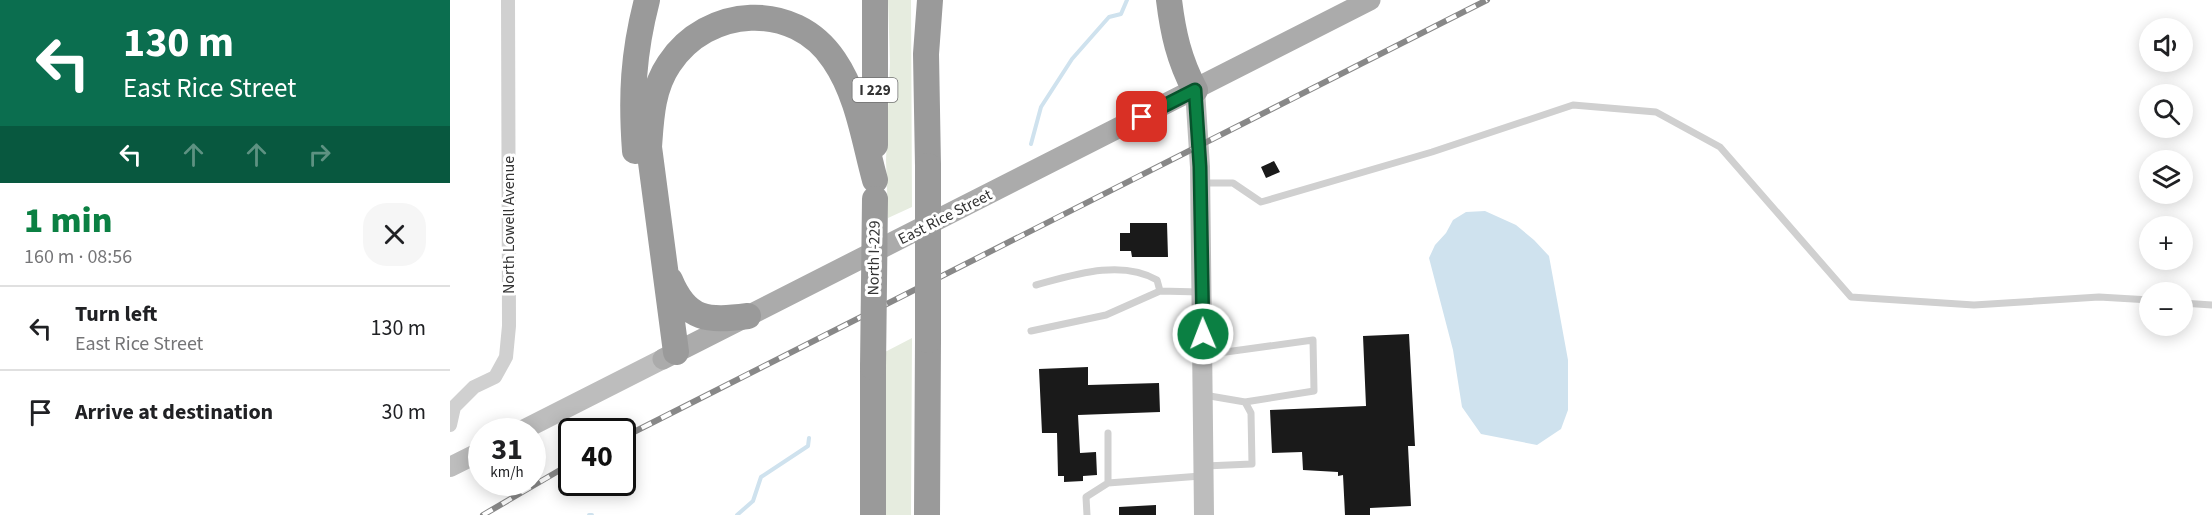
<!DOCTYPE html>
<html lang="en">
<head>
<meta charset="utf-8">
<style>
  :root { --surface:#fff; --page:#f6f6f6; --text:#202124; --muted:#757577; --line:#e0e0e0; --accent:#0b8043 }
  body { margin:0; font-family:"Source Sans 3",sans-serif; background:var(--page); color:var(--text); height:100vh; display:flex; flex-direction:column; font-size:22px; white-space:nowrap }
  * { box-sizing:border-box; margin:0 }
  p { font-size:20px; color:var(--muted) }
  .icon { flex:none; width:33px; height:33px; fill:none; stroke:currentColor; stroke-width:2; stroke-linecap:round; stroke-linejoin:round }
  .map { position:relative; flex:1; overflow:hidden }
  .side { display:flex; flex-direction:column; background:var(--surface); width:450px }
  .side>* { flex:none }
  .top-card { background:#0b6e4f; color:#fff; overflow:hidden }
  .fabs { position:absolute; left:1689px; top:18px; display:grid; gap:12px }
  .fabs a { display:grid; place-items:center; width:54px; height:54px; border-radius:50%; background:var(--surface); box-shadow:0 3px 15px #0003; font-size:30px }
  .speed { position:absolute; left:18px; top:418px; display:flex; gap:12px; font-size:30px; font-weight:700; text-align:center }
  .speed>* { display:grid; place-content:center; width:78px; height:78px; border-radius:50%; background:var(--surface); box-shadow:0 3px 15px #0003; line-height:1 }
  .speed small { font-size:15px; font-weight:400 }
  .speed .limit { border:3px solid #111; border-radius:9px; background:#fff; color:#111 }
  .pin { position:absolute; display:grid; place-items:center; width:51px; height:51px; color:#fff; margin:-26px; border-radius:12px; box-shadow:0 3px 9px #0006 }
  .me { position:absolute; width:66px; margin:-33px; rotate:359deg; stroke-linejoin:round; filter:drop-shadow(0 0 4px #0008) }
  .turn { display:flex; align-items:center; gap:21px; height:126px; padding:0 24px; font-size:27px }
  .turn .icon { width:78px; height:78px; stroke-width:2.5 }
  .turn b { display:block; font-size:42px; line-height:51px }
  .lanes { display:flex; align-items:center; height:57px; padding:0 24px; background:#0003; justify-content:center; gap:30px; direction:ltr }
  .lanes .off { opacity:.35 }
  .round { display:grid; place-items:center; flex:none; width:63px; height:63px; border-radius:24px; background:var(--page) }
  .summary { display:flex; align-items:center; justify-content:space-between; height:102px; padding:0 24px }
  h1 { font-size:36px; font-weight:800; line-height:45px; color:var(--accent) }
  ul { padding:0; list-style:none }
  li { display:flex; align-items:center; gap:18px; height:84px; padding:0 24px; border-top:2px solid var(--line) }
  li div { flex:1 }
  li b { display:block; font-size:22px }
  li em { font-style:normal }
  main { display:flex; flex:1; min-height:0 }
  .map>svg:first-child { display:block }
  .green { fill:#e6ecdf }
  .water { fill:#cfe2ee }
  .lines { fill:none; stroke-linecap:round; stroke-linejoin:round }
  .stream { stroke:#cfe2ee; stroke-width:4 }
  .building { fill:#1a1a1a }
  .lane { stroke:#d0d0d0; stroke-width:7 }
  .street { stroke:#d0d0d0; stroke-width:14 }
  .secondary { stroke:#bdbdbd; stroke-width:20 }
  .primary { stroke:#ababab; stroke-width:21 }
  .highway { stroke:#9a9a9a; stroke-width:26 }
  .rail-casing { stroke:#888; stroke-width:6 }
  .rail { stroke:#fff; stroke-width:4; stroke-dasharray:11; stroke-linecap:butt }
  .highway-bridge { stroke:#9a9a9a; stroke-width:26 }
  .route-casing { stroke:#07532c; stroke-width:15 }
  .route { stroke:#0b8043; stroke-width:10 }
  .labels { text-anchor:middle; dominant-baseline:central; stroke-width:6; stroke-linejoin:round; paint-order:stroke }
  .shield { fill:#fff; stroke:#707070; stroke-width:1.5 }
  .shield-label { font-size:15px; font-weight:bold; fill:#333 }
  .street-label { font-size:16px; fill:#333; stroke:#fff }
</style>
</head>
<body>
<main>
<section class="side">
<div class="top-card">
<div class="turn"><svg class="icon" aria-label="left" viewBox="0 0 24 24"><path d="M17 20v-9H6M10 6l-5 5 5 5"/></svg><div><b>130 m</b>East Rice Street</div></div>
<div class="lanes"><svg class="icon" aria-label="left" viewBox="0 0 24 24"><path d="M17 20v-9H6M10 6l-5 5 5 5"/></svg><svg class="icon off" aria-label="ahead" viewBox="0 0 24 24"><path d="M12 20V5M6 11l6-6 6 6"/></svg><svg class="icon off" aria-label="ahead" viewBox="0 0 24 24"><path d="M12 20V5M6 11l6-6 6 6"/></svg><svg class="icon off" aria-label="right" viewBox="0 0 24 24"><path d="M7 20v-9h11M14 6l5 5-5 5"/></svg></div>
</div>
<div class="summary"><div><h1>1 min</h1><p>160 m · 08:56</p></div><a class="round"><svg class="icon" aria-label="close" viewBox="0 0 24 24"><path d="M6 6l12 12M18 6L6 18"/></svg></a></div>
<ul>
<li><svg class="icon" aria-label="left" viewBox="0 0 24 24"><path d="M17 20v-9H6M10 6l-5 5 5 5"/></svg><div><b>Turn left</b><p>East Rice Street</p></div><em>130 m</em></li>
<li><svg class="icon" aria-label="arrive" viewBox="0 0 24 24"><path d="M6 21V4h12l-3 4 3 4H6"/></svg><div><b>Arrive at destination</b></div><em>30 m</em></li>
</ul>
</section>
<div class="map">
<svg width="1762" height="515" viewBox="0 0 1762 515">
  <rect width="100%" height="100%" fill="#fff"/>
  <path class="green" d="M438 0H461L462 207 438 218 436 160 440 63Z
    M462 338 461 515H434L435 352Z"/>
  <path class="water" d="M1035 211 1066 225 1084 240 1099 256 1118 360V410L1111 429 1087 445 1031 434 1012 407 1003 350 979 258 985 245 996 233 1003 220 1016 212Z"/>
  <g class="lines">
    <path class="stream" d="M581 144 591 107 622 59 659 17 671 14 677 0
      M139 515H142
      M287 515 303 501 311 477 358 446 359 438"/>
  </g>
  <path class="building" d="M824 161 830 172 816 178 811 167Z
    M680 223H717L718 257H682L681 251H670V233H680Z
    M959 334 965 446H958L961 506 920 508V515H895L893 475 888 476V472L853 470 852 452 822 453 820 410 916 406 913 336Z
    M638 367V385L709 383 710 412 628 415 630 453 646 452 647 475 633 476V481L614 482V476H608L607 433H592L589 369Z
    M706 505V515H669V507Z"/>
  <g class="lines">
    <path class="lane" d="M753 183H783L811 202 982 152 1123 105 1206 112 1270 147 1401 297 1524 305 1649 297 1700 300
      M586 285C623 275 671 259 707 280L710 291
      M1732 303 1762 305
      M581 331 656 315 710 291 750 292
      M754 355 863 340 864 391 795 402
      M754 395 795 402 801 413 802 464 755 466
      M658 483V433
      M637 515 636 497 658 483 751 476"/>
    <path class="street" d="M0 425 4 407 24 387 45 377 56 357 59 326 58 0"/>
    <path class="secondary" d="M745 90 750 167 754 515
      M69 432 213 359
      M0 467 32 451"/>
    <path class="primary" d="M213 359 920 0"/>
    <path class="highway" d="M719 0C723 33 729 60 745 90
      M425 145V0
      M185 151C181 96 183 54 197 0
      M478 166 476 54 480 0
      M220 280C237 321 258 321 298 316
      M226 352 199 147C201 119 202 89 219 64 257 6 344 0 384 60 408 95 414 140 425 180
      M423 515V367
      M477 515 478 340"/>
    <defs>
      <path id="rail" d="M172 438 1037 0
        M33 515 122 463"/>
    </defs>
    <use href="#rail" class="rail-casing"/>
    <use href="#rail" class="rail"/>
    <path class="highway-bridge" d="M478 340V166
      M423 367 425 199"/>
  </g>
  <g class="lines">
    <defs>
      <path id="route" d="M692 117 745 90 750 167 753 334"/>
    </defs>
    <use href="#route" class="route-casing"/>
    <use href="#route" class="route"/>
  </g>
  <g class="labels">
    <rect class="shield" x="402.5" y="78" width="45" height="24" rx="4.5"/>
    <g class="shield-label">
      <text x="425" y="90">I 229</text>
    </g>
    <g class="street-label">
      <text transform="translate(495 217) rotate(-27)">East Rice Street</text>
      <text transform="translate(59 225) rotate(-90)">North Lowell Avenue</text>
      <text transform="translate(424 258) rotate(-89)">North I-229</text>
    </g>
  </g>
</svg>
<div class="fabs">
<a><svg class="icon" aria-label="sound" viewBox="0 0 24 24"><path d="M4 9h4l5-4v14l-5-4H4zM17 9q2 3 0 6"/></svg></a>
<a><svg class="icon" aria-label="search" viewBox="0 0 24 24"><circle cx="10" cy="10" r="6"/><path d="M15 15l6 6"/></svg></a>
<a><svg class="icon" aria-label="layers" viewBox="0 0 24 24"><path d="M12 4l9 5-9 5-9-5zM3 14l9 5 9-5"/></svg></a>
<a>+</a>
<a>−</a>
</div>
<div class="speed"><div>31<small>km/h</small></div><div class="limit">40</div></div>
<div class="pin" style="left:692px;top:117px;background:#d93025"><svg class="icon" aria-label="arrive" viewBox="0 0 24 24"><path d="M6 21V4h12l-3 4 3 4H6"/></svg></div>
<svg class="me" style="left:753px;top:334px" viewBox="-20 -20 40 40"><circle r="17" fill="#0b8043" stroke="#fff" stroke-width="3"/><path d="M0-11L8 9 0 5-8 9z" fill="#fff"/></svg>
</div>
</main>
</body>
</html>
